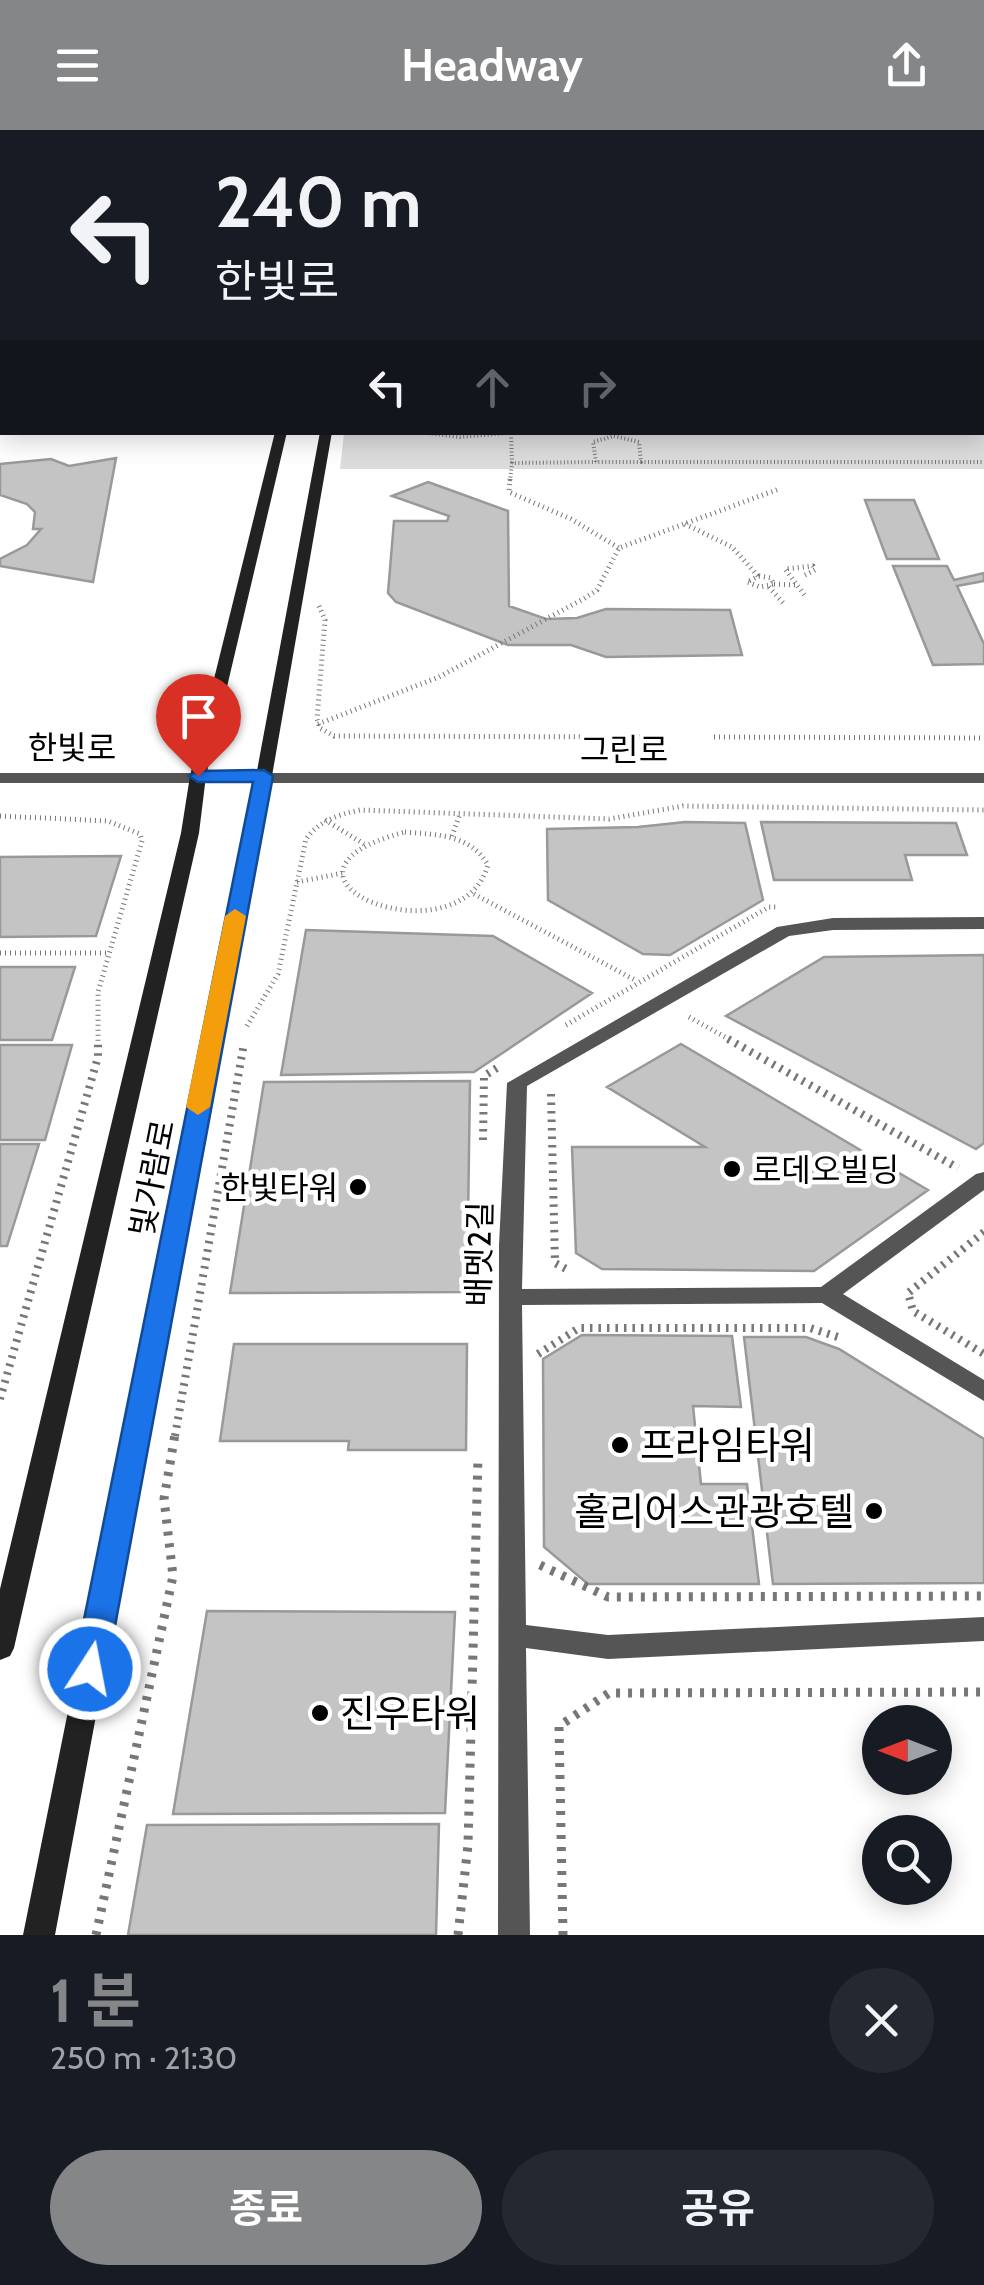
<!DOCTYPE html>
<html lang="ko">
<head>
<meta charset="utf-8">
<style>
  :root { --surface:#171b24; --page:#242831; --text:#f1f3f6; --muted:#9ea1a6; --accent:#858687 }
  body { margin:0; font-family:Cabin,"Noto Sans KR",sans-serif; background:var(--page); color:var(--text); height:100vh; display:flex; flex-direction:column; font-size:38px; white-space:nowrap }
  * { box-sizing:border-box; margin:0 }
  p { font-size:32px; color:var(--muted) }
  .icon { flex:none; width:55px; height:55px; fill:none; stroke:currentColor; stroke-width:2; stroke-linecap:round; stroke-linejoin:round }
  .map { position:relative; height:1805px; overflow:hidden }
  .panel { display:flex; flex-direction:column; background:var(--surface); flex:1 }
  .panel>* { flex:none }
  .top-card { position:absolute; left:0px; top:0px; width:985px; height:305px; box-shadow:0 5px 25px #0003; background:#171b24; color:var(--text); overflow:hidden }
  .needle { width:65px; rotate:270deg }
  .buttons { position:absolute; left:862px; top:1575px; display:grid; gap:20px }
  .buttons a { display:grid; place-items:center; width:90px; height:90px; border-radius:50%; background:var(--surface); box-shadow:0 5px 25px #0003; font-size:50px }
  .pin { position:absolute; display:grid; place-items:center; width:85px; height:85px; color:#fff; margin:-102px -42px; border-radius:50% 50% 50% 0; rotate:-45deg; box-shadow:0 0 10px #0007 }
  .pin .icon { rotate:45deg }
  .me { position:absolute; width:110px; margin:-55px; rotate:11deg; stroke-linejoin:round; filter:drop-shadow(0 0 8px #0008) }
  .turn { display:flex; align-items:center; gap:35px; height:210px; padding:0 50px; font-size:45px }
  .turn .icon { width:130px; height:130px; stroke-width:2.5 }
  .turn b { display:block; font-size:70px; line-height:85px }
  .lanes { display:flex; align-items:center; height:95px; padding:0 50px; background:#0003; justify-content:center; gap:50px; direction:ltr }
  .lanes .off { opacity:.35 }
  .round { display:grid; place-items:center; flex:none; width:105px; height:105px; border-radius:52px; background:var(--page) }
  .head { display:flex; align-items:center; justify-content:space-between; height:170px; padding:0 50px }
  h1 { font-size:60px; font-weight:700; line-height:75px; color:var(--accent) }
  .primary-button { display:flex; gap:20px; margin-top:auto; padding:20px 50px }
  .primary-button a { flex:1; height:115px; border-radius:60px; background:var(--accent); color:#fff; font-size:40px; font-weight:700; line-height:115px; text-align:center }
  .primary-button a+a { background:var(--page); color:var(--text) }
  header { display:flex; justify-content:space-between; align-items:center; height:130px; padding:0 50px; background:var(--accent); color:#fff; font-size:45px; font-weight:700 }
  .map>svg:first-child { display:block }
  .green { fill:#dcdcdc }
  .building { fill:#c4c4c4; stroke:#999; stroke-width:2.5 }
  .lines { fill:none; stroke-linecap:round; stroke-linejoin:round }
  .path-far3 { stroke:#777; stroke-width:4; stroke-dasharray:1 2.5; stroke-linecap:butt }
  .path-far2 { stroke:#777; stroke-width:5; stroke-dasharray:1 4; stroke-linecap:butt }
  .path-far1 { stroke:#777; stroke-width:8; stroke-dasharray:2.5 6; stroke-linecap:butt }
  .path { stroke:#777; stroke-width:9; stroke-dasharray:4 8; stroke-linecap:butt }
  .minor { fill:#555; fill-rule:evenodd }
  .tertiary { fill:#555; fill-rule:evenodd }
  .secondary { fill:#222; fill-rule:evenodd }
  .route { fill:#1a73e8; stroke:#114b97; stroke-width:2.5 }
  .slow { fill:#f59e0b }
  .poi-dot { fill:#000; stroke:#fff; stroke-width:4 }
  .labels { text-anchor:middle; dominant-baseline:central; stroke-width:9; stroke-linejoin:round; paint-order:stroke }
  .street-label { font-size:32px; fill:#000; stroke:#fff }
  .poi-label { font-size:32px; fill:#000; stroke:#fff; text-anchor:start }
  .near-poi-label { font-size:38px; fill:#000; stroke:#fff; text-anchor:start }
</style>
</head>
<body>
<header><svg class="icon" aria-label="menu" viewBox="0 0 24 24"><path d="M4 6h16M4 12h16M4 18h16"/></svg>Headway<svg class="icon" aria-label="share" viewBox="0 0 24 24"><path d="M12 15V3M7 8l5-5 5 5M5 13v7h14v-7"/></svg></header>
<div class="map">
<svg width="984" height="1805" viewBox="0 0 984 1805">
  <rect width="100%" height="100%" fill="#fff"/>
  <path class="green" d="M984 226V339H340L344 303 982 302Z"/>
  <path class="building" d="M116 328 93 452 0 436V429L27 415 41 399H33L35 382 27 374 0 365V334L51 329 69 336Z
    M428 352 508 381 509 476 546 489 577 488 606 479 730 480 742 525 606 527 571 515H508L396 472 388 463 394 391H447L449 386 392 366Z
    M865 370H914L939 429H887Z
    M893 436H947L954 450 984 443V451L957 456 984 514V534L933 535Z
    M685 692 745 693 763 770 670 825 643 824 548 770 547 699 638 697Z
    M761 692 956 693 967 725H905L912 750H774Z
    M121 726 96 806 0 807V727Z
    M306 800 493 806 592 863 474 942 281 945Z
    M984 825V1013L976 1019 726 886 824 827Z
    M0 837H75L52 910H0Z
    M681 914 928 1060 814 1141 602 1139 576 1123 572 1017H705L607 957Z
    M0 915H72L45 1010H0Z
    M470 951 467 1162 230 1163 264 952Z
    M0 1014H39L7 1116H0Z
    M582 1205 732 1206 741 1277 693 1276 701 1354H747L759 1454H588L544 1417 543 1229Z
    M744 1207H806L839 1219 984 1309V1453L773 1454Z
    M234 1214H467L466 1320H348L349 1311H220Z
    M207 1481 455 1482 445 1683 173 1684Z
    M439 1694 436 1805H128L147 1695Z"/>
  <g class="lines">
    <path class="path-far3" d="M418 302 460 307 520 302
      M511 304 512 333
      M614 306 639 312 641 332H596L593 312Z
      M641 332H984
      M510 351 512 333 596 332"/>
    <path class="path-far2" d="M510 349 509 362 571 389 619 418
      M685 394 732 417 758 446
      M805 445 815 440 813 436 785 439 806 467
      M759 446 771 448 774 454 760 457 747 452Z
      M774 454 796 455
      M769 457 784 474
      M319 476 325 490 317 589 320 598 334 606 649 607
      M318 594 439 547 585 468 597 460 619 418 779 359
      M714 607 984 608
      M0 686 108 691 140 704 142 711 98 862V911
      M325 690 364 714
      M405 702C438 705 470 704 488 735 459 835 237 746 405 702Z
      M452 706 460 684
      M297 752 343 743
      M474 764 635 850
      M0 823H110
      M689 887 732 911
      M566 895 769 777H776
      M247 896 278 844 306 709C320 690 338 685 360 680L609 689 683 676 984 680"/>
    <path class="path-far1" d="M728 909 958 1038
      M551 964 555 1133 570 1141
      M483 1010 484 946 500 936
      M984 1102 908 1163 913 1181 984 1224
      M538 1224 579 1198H810L841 1208
      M0 1269 98 927V909
      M175 1306 244 913"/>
    <path class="path" d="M540 1435 608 1467 984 1466
      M96 1805 173 1446 164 1369 175 1304
      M458 1805 468 1715 478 1327
      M563 1805 559 1596 609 1563 984 1562"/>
    <path class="minor" d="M593 0H601L602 2H594Z
      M0 105H2V111H0Z
      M982 114H984V120H982Z
      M0 212H2V218H0Z
      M984 787V799L833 800 789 806 527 956 522 1159 821 1157 976 1044 984 1042V1060L843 1164 984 1250V1271L822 1173 522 1175 526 1495 608 1505 984 1487V1511L608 1529 526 1518 530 1805H498L499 1115 507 953 777 797 833 788Z"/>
    <path class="tertiary" d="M0 643H984V653H0Z"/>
    <path class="secondary" d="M343 0H351L352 2H344Z
      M371 0H379L380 2H372Z
      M982 5H984V9H982Z
      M0 7H2V11H0Z
      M275 302H287L206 646 199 703 14 1518 10 1526 0 1530V1459L181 703 190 646Z
      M320 302H332L272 646 55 1805H23L256 646Z"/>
  </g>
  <path class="route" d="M264 640 273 646 107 1539 102 1548 90 1552 79 1548 74 1539 253 652H198L189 646 198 641Z"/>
  <path class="slow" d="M235 779 246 786 210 977 198 985 186 977 225 786Z"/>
  <g class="poi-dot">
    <circle cx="732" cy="1039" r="10"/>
    <circle cx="358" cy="1057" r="10"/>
    <circle cx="620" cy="1315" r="10"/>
    <circle cx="874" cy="1381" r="10"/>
    <circle cx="320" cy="1583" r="10"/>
  </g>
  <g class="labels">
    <g class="street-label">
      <text x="72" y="617">한빛로</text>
      <text x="624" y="619">그린로</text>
      <text transform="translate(152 1048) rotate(-79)">빛가람로</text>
      <text transform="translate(479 1124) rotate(-89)">배멧2길</text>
    </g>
    <g class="poi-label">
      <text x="752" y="1039">로데오빌딩</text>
      <text x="338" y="1057" text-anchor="end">한빛타워</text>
    </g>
    <g class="near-poi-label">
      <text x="640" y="1315">프라임타워</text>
      <text x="854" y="1381" text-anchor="end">홀리어스관광호텔</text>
      <text x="340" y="1583">진우타워</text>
    </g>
  </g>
</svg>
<div class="buttons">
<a><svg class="needle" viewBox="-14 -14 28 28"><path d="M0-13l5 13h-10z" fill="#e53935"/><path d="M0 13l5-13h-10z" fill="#9ea1a6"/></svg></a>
<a><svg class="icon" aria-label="search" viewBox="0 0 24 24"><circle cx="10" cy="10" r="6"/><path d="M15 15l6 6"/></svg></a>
</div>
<div class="pin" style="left:198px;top:646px;background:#d93025"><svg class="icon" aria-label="arrive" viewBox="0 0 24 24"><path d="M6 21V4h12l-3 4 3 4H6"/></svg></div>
<svg class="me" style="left:90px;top:1539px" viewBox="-20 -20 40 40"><circle r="17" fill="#1a73e8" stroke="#fff" stroke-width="3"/><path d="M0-11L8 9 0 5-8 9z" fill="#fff"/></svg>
<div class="top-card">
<div class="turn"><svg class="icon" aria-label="left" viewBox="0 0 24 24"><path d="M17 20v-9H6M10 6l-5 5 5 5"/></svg><div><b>240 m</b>한빛로</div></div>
<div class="lanes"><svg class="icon" aria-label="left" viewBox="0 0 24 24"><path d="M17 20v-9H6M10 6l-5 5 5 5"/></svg><svg class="icon off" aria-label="ahead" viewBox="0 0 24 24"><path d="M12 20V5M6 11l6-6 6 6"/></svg><svg class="icon off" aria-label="right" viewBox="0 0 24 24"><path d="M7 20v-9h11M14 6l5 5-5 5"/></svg></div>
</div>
</div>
<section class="panel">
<div class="head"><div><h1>1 분</h1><p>250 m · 21:30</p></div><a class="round"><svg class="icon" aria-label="close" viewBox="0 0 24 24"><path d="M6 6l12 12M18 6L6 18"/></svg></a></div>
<div class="primary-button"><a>종료</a><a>공유</a></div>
</section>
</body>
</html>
